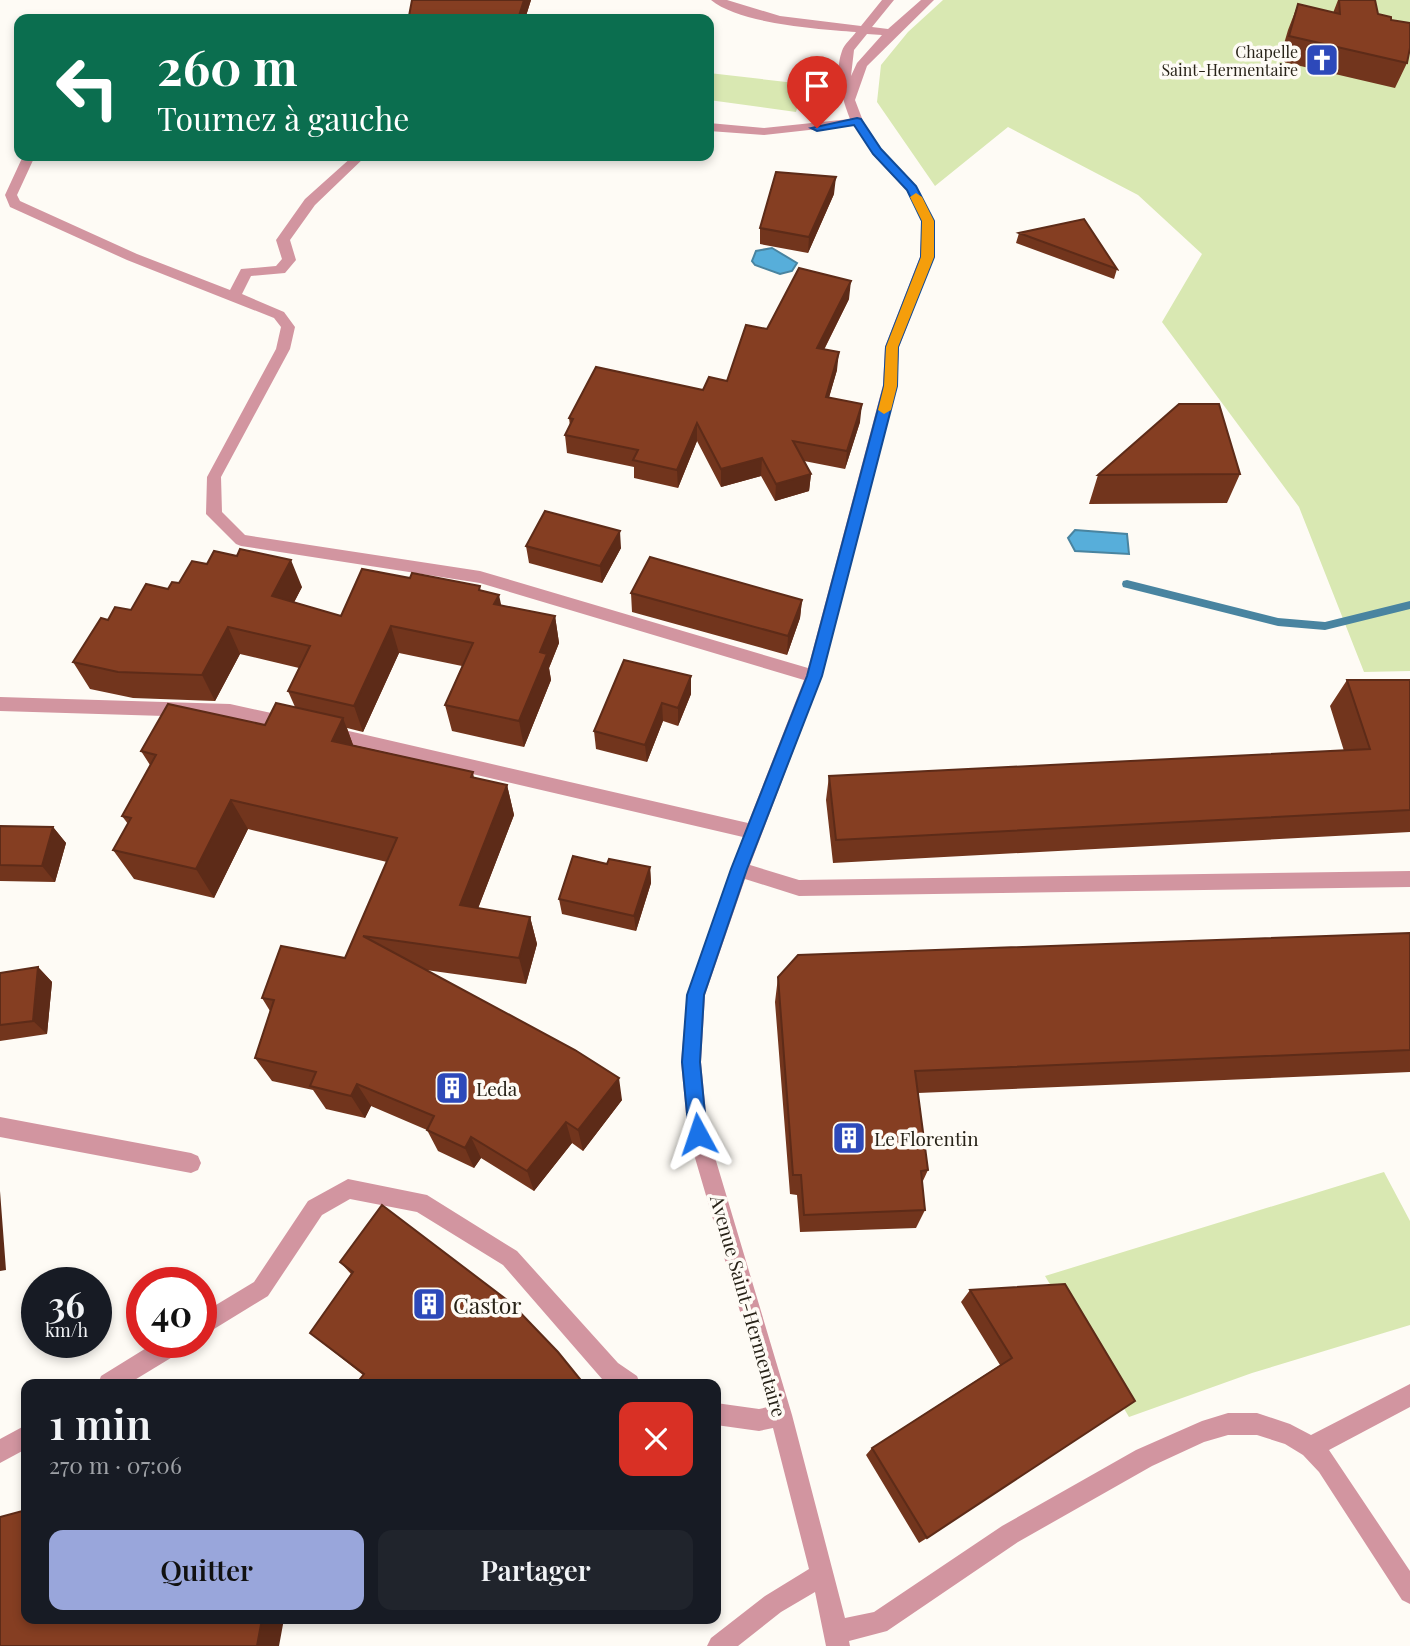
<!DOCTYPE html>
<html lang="fr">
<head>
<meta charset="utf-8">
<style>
  :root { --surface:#171b24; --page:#20242c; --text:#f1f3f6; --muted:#9ea1a6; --accent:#99a6db }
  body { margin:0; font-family:"Playfair Display",serif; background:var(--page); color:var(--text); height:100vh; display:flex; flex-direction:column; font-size:26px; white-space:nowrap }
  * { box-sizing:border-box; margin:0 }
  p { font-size:23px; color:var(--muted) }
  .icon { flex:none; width:38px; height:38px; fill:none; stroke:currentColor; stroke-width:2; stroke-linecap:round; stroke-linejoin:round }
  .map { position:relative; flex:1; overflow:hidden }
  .details { position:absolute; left:21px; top:1379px; width:700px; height:245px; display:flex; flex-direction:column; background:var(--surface); border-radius:14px; box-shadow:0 4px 10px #0003 }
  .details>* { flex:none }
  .banner { position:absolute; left:14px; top:14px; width:700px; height:147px; border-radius:14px; box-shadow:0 4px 10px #0003; background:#0b6e4f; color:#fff; overflow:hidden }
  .speed { position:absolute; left:21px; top:1267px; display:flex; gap:14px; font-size:35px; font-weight:700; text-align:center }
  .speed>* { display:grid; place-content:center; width:91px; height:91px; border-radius:50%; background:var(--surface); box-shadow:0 4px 10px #0003; line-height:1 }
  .speed small { font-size:18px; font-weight:400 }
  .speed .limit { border:10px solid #d22; background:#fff; color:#111 }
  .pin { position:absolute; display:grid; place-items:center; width:60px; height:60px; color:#fff; margin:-72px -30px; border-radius:50% 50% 50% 0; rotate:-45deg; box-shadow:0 0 7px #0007 }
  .pin .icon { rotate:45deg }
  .me { position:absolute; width:77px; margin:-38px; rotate:355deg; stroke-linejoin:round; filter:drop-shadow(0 0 5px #0008) }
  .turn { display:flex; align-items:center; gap:24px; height:147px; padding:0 28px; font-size:32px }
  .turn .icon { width:91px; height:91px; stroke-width:2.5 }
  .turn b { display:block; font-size:49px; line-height:60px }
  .round { display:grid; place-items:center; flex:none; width:74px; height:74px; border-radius:14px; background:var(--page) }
  .summary { display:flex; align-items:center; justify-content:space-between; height:119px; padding:0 28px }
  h1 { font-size:42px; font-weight:600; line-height:52px }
  .button { display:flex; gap:14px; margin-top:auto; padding:14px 28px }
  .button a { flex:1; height:80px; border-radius:14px; background:var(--accent); color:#111; font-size:28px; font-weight:600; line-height:80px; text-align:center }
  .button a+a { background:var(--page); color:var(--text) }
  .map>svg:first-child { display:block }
  .green { fill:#d9e8b2 }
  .water { fill:#57aeda; stroke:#4984a0; stroke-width:2 }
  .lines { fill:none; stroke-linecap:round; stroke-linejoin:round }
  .stream { fill:#4984a0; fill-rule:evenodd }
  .minor { fill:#d295a0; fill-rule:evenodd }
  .wall { fill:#72351d }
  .shaded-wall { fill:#5d2b18 }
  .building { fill:#853e22; stroke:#5d2b18; stroke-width:2 }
  .route { fill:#1a73e8; stroke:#114b97; stroke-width:2 }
  .slow { fill:#f59e0b }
  .labels { text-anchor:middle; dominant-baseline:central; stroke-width:7; stroke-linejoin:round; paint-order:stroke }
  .far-poi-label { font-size:16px; fill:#282318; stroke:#fefbf5; text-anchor:end }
  .poi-label { font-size:19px; fill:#282318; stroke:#fefbf5; text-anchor:start }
  .street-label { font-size:19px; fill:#282318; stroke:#fefbf5 }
  .near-poi-label { font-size:23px; fill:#282318; stroke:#fefbf5; text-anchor:start }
</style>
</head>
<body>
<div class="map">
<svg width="1410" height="1646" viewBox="0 0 1410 1646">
  <rect width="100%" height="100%" fill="#fefbf5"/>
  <path class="green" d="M943 0H1410V671L1364 672 1299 507 1162 322 1202 254 1138 195 1008 127 935 186 877 102 881 65 908 32Z
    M709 73 804 84 796 112 709 100Z
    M1384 1172 1410 1221V1325L1252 1373 1129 1417 1045 1276Z"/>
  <path class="water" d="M772 248 797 263 792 271 780 274 755 265 752 261 756 251Z
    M1075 530 1127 534 1129 554 1075 551 1068 538Z"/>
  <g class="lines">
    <path class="stream" d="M1127 580 1278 618 1325 622 1410 601V609L1325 630 1278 626 1123 587 1122 584 1123 581Z"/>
    <path class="minor" d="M711 0H727L780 16 861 26 882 0H894L872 27 888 29 921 0H934L867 66 855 100 863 121 882 150 916 186 934 221V257L899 347 897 385 822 676 750 865 799 880 1410 871V887L799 896 745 879 705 995 701 1062 708 1134 792 1415 845 1618 874 1612 1002 1526 1136 1450 1202 1421 1228 1413H1257L1290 1424 1311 1435 1410 1384V1407L1329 1450 1410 1571V1604L1402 1600 1319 1472 1303 1455 1285 1444 1257 1435H1228L1204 1442 1152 1466 1018 1542 887 1631 849 1641 850 1646H826L815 1592 781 1612 738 1646H707L711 1638 765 1596 809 1569 773 1428 759 1431 716 1425V1403L759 1409 768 1407 688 1134 681 1062 687 995 743 837 327 740 321 738 319 733 321 728 327 726 748 823 804 680 480 583 241 546 236 544 206 514 207 477 276 349 281 327 274 318 127 260 10 207 5 195 23 156H35L17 195 20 201 137 254 230 290 241 269 276 266 282 259 276 240 305 199 353 156H366L315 205 290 240 296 260 285 273 251 276 242 294 284 312 295 327 290 349 221 477 222 512 245 535 480 571 808 668 883 385 885 347 920 257 922 221 907 191 873 155 854 125 764 135 709 131V123L764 128 850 119C842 98 834 72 842 51 844 44 852 38 856 32 818 29 740 24 711 0ZM867 34 882 35 857 63 851 76 854 50Z
      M0 697 230 704 290 717 296 719 298 724 296 729 290 731 230 718 0 711Z
      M0 1117 191 1153 198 1156 201 1163 198 1170 191 1173 0 1137Z
      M348 1179 427 1195 517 1251 618 1363 637 1376 640 1384H610L602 1379 503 1265 417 1212 350 1199 322 1215 268 1296 201 1337V1314L254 1282 308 1201Z
      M156 1342H187L184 1350 128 1384H98L101 1376Z
      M26 1425V1449L0 1463V1439Z"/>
  </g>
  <path class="wall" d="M412 0H531L525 19H409V16Z
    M1338 0H1369L1378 14 1391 20 1407 63 1395 88 1279 61 1288 30 1298 4 1333 13Z
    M834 194 808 253 760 244V228Z
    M1019 233 1117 269 1114 279 1016 243Z
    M849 299 824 350 837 370 829 397 860 422 845 469 804 461 811 474 809 491 775 501 761 476 721 487 697 441 678 488 634 478V467L567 453 565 435 570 426 569 418 703 390 727 381 767 329Z
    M1240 474 1227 503 1089 504 1098 475Z
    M526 546 621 548 602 583 529 563Z
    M207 564 302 587 294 602 341 616 410 578 481 591 501 606 555 616 559 643 549 668 551 680 524 747 452 731 445 705 462 666 399 653 363 732 347 728 353 745 473 772 474 778 507 785 514 815 478 908 530 917 537 944 526 984 426 970 622 1100 583 1151 572 1143 534 1191 481 1158 474 1168 438 1151 427 1130 371 1106 365 1118 326 1109 313 1090 272 1081 255 1058 270 1011 262 998 345 958 387 862 248 829 214 898 134 879 113 850 128 824 122 816 150 765 141 751 265 725 295 707 288 691 299 668 240 654 215 701 133 698 90 689 73 662 108 620 131 610 179 583Z
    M631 593 802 600 800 618 787 655 632 612Z
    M624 660 691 694 678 726 663 721 647 762 596 749 594 731Z
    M1347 680H1410V832L833 863 826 800 829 776 1344 751 1330 706Z
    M0 826 53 827 66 843 55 882 0 881Z
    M607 864 650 867 651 883 636 931 562 914 559 899Z
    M1410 933V1072L918 1093 928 1170 922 1183 925 1210 916 1228 800 1232 797 1195 790 1194 775 1002 778 977Z
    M38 967 52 982 47 1034 0 1041V973Z
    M382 1205 363 1375 310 1333 351 1274 340 1262Z
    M1065 1284 927 1538 919 1543 866 1455 872 1448 1000 1365 961 1302 970 1290Z"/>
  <path class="shaded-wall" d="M524 0H531L525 19H518Z
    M836 177 834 194 808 253 809 237Z
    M851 281 849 299 815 367 817 348Z
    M839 352 837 370 824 415 826 397Z
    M862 404 860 422 845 469 847 451Z
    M697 423V441L678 488 677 470Z
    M762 458 761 476 721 487V469Z
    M811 474 809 491 775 501 776 484Z
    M620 531 621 548 602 583 600 566Z
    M291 560 302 587 283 624 272 596Z
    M499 595 505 622 494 604Z
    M802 600 800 618 787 655 788 636Z
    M555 616 559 643 549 668 551 680 524 747 519 721 540 652Z
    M391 626 399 653 363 732 354 706Z
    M228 627 240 654 215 701 202 675Z
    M691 676V694L678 726V708Z
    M662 703 663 721 647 762 645 745Z
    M343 718 355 750 332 741Z
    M507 785 514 815 469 932 460 905Z
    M231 800 248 829 214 898 196 869Z
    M53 827 66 843 55 882 42 866Z
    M650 867 651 883 636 931 634 916Z
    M530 917 537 944 526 984 519 958Z
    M38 967 52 982 47 1034 33 1021Z
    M619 1078 622 1100 583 1151 578 1130Z
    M357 1084 371 1106 365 1118 351 1096Z
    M566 1122 572 1143 534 1191 527 1171Z
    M471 1137 481 1158 474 1168 465 1148Z
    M0 1191 6 1270 0 1271Z
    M262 1619H284L279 1646H257Z"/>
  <path class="building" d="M412 0H524L518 19H489L409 16Z
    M1339 0H1375L1378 14 1391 17V20L1410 23V48L1407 63 1289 36 1298 4 1340 14Z
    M776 172 836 177 809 237 760 228Z
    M1084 219 1117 269 1019 233Z
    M799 268 851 281 817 348 839 352 826 397 862 404 847 451 793 441 811 474 776 484 762 458 721 469 697 423 677 470 633 460 638 450 565 435 573 419 569 418 596 367 703 390 709 377 727 381 746 325 767 329Z
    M1179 404H1219L1240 474 1098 475Z
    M545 511 620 531 600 566 526 546Z
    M240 549 291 560 272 596 341 616 362 569 410 578 412 573 480 586 479 590 499 595 494 604 555 616 540 652 547 654 519 721 445 705 473 643 391 626 354 706 288 691 310 646 228 627 202 675 118 672 73 662 101 618 108 620 115 607 131 610 146 584 168 589 172 582 179 583 192 561 207 564 214 551 237 556Z
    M650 557 802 600 788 636 631 593Z
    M624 660 691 676 678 708 662 703 645 745 594 731Z
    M1347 680H1410V810L836 840 829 776 1370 749Z
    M276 703 343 718 332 741 473 772 471 777 507 785 460 905 530 917 519 958 363 936 575 1050 619 1078 578 1130 566 1122 527 1171 471 1137 465 1148 427 1130 434 1116 357 1084 351 1096 310 1086 316 1072 255 1058 274 1000 262 998 281 946 345 958 397 838 231 800 196 869 113 850 131 818 122 816 156 755 141 751 168 704 265 725Z
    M0 826 53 827 42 866 0 865Z
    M573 856 607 864 609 859 650 867 634 916 559 899Z
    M1410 933V1050L915 1071 928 1170 921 1171 925 1210 804 1215 801 1175H793L778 977 798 955Z
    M38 967 33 1021 0 1025V973Z
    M382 1205 511 1303 558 1352 584 1384H356L364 1374 310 1333 353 1272 340 1262Z
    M1065 1284 1135 1401 927 1538 872 1448 1012 1358 970 1290Z
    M26 1510V1619H262L257 1646H0V1517Z"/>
  <path class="route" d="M857 118 861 119 881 149 916 186 934 221V257L898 347 897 386 822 676 747 869 704 995 700 1062 707 1134 704 1140 698 1143 691 1140 689 1134 682 1062 687 995 731 869 807 676 884 386 886 347 921 257 922 221 907 190 873 154 854 125 817 131 811 128Z"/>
  <path class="slow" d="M916 193 922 197 934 221V257L898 347 897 386 891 410 884 414 878 410 884 386 886 347 921 257 922 221 910 197Z"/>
  <defs>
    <symbol id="church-square" viewBox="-11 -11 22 22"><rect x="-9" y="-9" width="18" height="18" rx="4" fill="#2d49ba" stroke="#fefbf5"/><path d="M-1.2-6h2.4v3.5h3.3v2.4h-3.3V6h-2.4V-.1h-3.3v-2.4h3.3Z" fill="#fff"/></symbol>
    <symbol id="building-square" viewBox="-11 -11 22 22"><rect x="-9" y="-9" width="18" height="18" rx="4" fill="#2d49ba" stroke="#fefbf5"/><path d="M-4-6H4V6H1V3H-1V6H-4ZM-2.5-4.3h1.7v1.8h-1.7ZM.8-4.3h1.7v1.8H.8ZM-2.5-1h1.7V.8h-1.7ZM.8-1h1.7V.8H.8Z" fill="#fff"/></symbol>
  </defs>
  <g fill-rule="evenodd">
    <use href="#church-square" x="1303" y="41" width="38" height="38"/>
    <use href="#building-square" x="433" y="1069" width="38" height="38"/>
    <use href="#building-square" x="830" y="1119" width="38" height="38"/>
    <use href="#building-square" x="410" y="1285" width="38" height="38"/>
  </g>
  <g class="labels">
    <g class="far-poi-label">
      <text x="1298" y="51">Chapelle<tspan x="1298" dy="18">Saint-Hermentaire</tspan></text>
    </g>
    <g class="poi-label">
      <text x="476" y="1088">Leda</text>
      <text x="874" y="1138">Le Florentin</text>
    </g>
    <g class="street-label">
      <text transform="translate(749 1306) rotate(74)">Avenue Saint-Hermentaire</text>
    </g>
    <g class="near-poi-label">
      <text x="453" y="1304">Castor</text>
    </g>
  </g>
</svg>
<div class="speed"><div>36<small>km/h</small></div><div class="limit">40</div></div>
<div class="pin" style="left:817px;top:128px;background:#d93025"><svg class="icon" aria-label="arrive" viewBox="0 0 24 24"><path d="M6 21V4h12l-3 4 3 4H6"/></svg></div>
<svg class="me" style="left:698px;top:1134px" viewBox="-20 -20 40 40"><path d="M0-17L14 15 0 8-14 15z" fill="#1a73e8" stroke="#fff" stroke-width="4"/></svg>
<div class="banner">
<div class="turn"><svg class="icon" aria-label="left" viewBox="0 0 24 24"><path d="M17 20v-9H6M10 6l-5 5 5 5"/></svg><div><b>260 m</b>Tournez à gauche</div></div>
</div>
<section class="details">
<div class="summary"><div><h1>1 min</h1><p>270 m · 07:06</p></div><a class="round" style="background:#d93025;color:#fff"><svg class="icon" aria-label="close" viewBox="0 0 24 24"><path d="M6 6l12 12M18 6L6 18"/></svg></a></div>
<div class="button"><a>Quitter</a><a>Partager</a></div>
</section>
</div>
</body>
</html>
